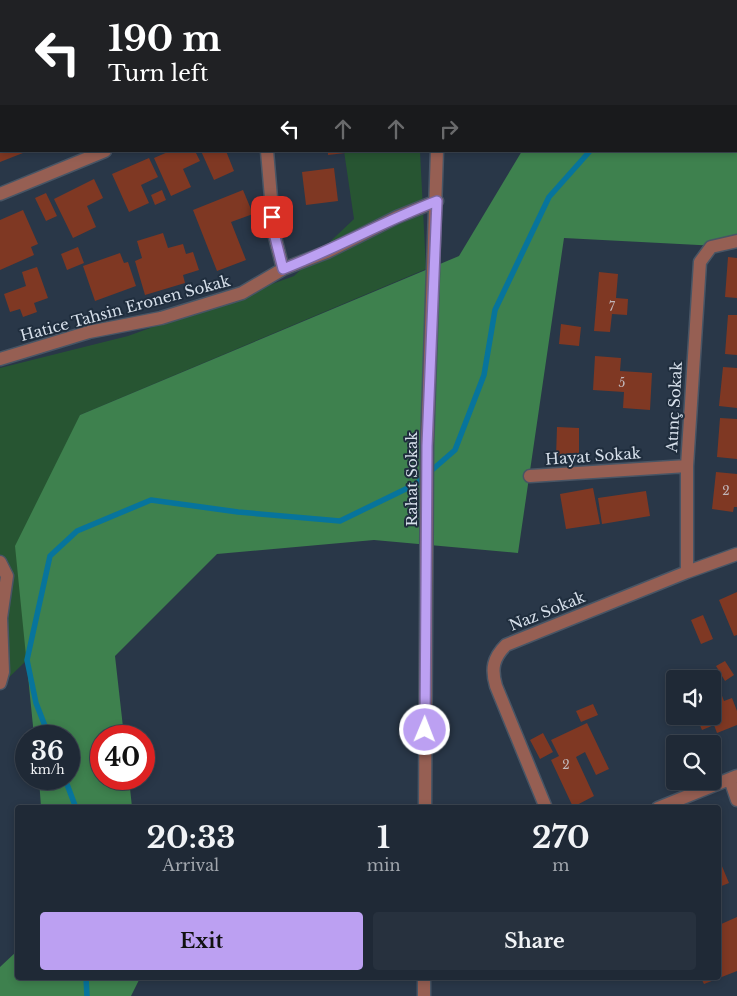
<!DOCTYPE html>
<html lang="en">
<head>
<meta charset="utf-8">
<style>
  :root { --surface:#1f2936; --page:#27313e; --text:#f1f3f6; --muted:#a1a6ad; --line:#3c4551; --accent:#bca0f2 }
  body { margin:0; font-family:"Libre Baskerville",serif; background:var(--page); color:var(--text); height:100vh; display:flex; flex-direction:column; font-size:19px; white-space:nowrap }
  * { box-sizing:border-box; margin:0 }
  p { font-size:16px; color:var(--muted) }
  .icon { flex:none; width:28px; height:28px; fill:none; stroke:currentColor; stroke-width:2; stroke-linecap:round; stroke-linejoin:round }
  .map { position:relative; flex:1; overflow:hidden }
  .drawer { position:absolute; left:15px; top:805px; width:706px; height:175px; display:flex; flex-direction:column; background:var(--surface); border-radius:5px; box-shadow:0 2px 8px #0003,0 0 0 1px var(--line) }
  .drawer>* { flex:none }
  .hud { position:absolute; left:0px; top:0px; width:738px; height:152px; box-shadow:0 2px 8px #0003,0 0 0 1px var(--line); background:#202124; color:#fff; overflow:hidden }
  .buttons { position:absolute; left:666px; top:670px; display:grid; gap:10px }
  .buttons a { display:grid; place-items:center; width:55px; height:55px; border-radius:5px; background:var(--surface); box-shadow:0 2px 8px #0003,0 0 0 1px var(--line); font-size:25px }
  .speed { position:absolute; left:15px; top:725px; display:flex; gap:10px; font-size:25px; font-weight:700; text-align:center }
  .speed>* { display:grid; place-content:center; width:65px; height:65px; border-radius:50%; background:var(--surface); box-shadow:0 2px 8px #0003,0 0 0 1px var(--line); line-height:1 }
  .speed small { font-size:12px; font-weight:400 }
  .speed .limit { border:8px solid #d22; background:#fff; color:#111 }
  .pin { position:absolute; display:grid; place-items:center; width:42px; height:42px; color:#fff; margin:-21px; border-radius:10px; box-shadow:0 2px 8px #0006 }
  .me { position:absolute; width:55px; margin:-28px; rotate:1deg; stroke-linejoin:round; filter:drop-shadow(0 0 4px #0008) }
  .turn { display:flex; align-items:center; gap:18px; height:105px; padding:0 25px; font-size:22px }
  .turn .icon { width:65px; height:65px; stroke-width:2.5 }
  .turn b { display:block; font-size:35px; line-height:42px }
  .lanes { display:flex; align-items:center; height:48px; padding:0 25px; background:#0003; justify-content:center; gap:25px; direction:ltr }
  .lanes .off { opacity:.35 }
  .eta { display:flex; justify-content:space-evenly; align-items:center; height:85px; text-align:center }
  .eta b { font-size:30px; font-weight:700; line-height:35px }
  .button { display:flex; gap:10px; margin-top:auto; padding:10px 25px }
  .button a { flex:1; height:58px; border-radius:5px; background:var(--accent); color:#111; font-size:20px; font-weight:700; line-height:58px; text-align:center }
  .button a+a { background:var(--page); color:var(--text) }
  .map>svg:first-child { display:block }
  .green { fill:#275532 }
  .forest { fill:#3e814e }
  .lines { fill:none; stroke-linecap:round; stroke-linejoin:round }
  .stream { stroke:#07749c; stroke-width:5.5 }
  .building { fill:#7f3823 }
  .minor-casing { stroke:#485565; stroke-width:15 }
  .minor { stroke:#965f53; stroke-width:12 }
  .route-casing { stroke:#7a689d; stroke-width:12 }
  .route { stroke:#bca0f2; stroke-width:9 }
  .labels { text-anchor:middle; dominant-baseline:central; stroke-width:4; stroke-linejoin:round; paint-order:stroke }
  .number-label { font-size:12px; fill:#c1b6b9 }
  .street-label { font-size:15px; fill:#d7e0eb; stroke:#1f2d3d }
</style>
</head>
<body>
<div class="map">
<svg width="737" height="996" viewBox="0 0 737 996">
  <rect width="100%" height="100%" fill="#293748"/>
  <path class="green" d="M73 0H341L70 1Z
    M344 151H420L426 269 80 415 27 660 0 686V368L128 336 294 276 354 219Z"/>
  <path class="forest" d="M737 88V247L564 238 518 553 374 540 217 554 115 656 124 736H101V779H129L132 807H41L39 779H69V736H34L15 546 80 415 459 256 522 151H736Z
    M17 951 18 978H140L131 996H0V967Z"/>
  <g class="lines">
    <path class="stream" d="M644 1V0
      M736 133H737
      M49 736 36 703 27 660 50 556 77 531 151 500 238 512 340 521 416 484 455 450 484 375 495 310 549 197 590 151
      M65 779 76 808
      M86 978 87 996"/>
  </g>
  <path class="building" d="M0 151H28L0 162Z
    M170 151H195L200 161 183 169 191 187 171 196 154 158Z
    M201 151H226L234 171 214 180Z
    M328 151H345V153L328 155Z
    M149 158 158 177 141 185 149 203 129 212 112 174Z
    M334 168 338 201 306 205 302 172Z
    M94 179 103 198 87 206 96 227 73 238 54 199Z
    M162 190 166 200 155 205 151 195Z
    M243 190 253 214 231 222 246 260 217 271 193 210Z
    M46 193 57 216 46 221 35 198Z
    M23 210 38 244 31 247 34 255 0 270V220Z
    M163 233 168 248 183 244 186 254 193 252 199 270 183 275 185 283 145 295 135 261 142 258 137 241Z
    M78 247 84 263 67 270 61 254Z
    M120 253 124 263 128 262 136 286 95 301 83 266Z
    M728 257 737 258V298L725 297Z
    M37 267 48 298 34 303 37 312 23 317 20 309 10 312 4 294 26 286 22 272Z
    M599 272 618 274 616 298 628 299 627 315 612 314 610 332 594 331Z
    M728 315H737V355L725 354Z
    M561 324 581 327 579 346 559 344Z
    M595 356 621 358 620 371 652 373 650 410 623 408 624 392 593 390Z
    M723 367 737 368V408L719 406Z
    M720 418 737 419V459L717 457Z
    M557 427 579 428V458L556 457Z
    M716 472 737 474V507H734L733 512 712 509Z
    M593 488 600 524 566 529 560 494Z
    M646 491 650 516 602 524 598 498Z
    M737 592V635L734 636 719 600Z
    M703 615 713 639 701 644 691 620Z
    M725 661 734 675 725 681 716 666Z
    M719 688 724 701 732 698 737 711V725L717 733 714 725 702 730 696 716H712V691Z
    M593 704 598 715 581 722 576 711Z
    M587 723 609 769 596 775 585 752 576 757 594 796 573 807 551 760 559 756 551 740Z
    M543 733 553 752 540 759 530 740Z
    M719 859 729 883 719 887Z
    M737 917V971L704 984 701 978H719V925Z"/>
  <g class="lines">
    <defs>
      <path id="minor" d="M265 0V1
        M16 1 19 0
        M437 1V0
        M0 7H1
        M267 151 274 233 283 269
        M0 194 105 151
        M0 359 89 332 161 318 242 293 283 269 327 252 397 217 437 201
        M530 476 687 466
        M0 562 7 576 1 618 3 672 0 683
        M687 572V466L700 262 711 247 737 241
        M730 779 737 800
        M425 808 427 446 437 151
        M546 808 496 686C491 669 493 658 506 645L687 572 737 554
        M658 808 737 776
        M424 978V996"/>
    </defs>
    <use href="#minor" class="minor-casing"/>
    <use href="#minor" class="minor"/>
  </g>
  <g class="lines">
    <defs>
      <path id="route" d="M272 217 274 233 283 269C335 249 384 221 437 201L427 446 425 730"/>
    </defs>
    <use href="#route" class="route-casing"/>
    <use href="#route" class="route"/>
  </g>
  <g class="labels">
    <g class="number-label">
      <text x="612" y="306">7</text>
      <text x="622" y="382">5</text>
      <text x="726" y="490">2</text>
      <text x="566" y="764">2</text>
    </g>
    <g class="street-label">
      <text transform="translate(125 308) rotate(-15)">Hatice Tahsin Eronen Sokak</text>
      <text transform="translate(674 407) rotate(-87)">Atınç Sokak</text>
      <text transform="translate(593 456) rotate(-4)">Hayat Sokak</text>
      <text transform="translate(411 479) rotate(-90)">Rahat Sokak</text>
      <text transform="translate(547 611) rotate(-22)">Naz Sokak</text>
    </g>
  </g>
</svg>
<div class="buttons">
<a><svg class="icon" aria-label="sound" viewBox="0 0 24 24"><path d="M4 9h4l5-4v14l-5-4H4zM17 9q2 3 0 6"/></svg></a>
<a><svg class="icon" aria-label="search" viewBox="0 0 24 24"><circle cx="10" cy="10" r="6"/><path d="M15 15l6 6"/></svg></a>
</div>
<div class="speed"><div>36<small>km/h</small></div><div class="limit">40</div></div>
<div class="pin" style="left:272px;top:217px;background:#d93025"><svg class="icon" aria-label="arrive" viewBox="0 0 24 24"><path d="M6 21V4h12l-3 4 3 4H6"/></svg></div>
<svg class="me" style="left:425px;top:730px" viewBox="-20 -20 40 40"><circle r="17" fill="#bca0f2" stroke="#fff" stroke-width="3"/><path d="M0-11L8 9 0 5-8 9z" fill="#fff"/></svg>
<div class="hud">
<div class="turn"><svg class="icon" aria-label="left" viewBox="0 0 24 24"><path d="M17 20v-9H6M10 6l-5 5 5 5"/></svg><div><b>190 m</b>Turn left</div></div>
<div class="lanes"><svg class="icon" aria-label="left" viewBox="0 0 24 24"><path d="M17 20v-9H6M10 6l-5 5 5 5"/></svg><svg class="icon off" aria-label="ahead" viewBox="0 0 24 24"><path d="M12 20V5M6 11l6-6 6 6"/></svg><svg class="icon off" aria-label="ahead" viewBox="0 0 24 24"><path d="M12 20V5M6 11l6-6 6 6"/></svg><svg class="icon off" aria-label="right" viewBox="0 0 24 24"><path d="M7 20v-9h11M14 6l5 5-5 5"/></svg></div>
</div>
<section class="drawer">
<div class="eta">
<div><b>20:33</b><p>Arrival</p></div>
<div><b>1</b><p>min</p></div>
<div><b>270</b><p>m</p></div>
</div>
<div class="button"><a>Exit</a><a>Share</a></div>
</section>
</div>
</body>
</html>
